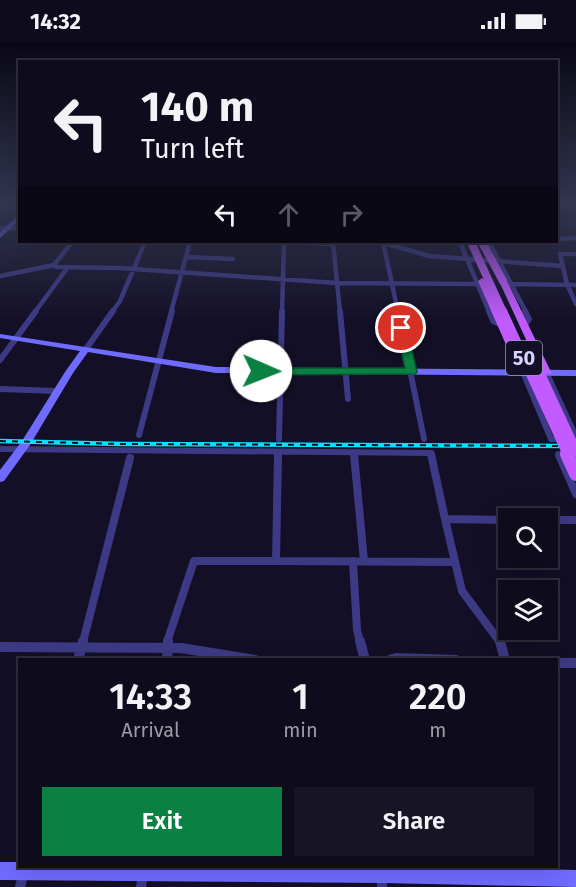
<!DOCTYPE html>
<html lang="en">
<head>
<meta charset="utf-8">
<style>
  :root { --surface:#0e0b1c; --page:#171425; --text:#f1f3f6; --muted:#9b9ba3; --line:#2e2b3b; --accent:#0b8043 }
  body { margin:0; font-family:"Fira Sans",sans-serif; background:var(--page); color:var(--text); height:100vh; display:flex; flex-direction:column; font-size:22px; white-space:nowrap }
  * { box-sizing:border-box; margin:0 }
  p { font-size:20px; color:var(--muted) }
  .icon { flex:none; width:33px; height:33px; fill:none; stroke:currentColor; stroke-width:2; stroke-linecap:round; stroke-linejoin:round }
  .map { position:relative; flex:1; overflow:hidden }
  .details { position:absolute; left:18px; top:616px; width:540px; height:210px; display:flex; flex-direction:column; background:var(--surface); border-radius:0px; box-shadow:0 6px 24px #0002,0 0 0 2px var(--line) }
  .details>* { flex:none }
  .hud { position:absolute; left:18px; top:18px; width:540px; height:183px; border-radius:0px; box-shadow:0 6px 24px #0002,0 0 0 2px var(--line); background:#0e0b1c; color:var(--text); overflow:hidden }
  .fabs { position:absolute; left:498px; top:466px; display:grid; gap:12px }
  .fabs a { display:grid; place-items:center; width:60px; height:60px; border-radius:0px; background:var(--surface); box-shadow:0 6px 24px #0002,0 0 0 2px var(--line); font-size:30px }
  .pin { position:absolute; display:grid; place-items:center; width:51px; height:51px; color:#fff; margin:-26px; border:3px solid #fff; border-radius:50%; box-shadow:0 2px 6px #0007 }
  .me { position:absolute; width:66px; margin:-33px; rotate:91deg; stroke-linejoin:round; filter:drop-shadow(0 0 4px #0008) }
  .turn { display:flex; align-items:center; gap:21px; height:126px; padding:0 24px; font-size:27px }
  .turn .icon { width:78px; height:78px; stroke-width:2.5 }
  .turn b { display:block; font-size:42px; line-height:51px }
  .lanes { display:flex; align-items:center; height:57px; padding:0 24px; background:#0003; justify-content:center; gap:30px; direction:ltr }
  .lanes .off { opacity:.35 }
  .eta { display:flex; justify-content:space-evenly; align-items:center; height:102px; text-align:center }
  .eta b { font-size:36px; font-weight:600; line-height:42px }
  .button { display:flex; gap:12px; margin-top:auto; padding:12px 24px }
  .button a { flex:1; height:69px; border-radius:0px; background:var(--accent); color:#fff; font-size:24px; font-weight:600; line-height:69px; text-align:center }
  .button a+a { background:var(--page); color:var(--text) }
  .status { display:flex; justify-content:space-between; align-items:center; height:42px; padding:0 30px; background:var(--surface); direction:ltr }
  .status svg { height:16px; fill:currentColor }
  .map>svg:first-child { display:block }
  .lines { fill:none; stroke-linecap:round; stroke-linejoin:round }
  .canal { fill:#0c2248; fill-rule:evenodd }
  .river { fill:#0c2248; fill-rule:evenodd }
  .street-far3 { stroke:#3d3a85; stroke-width:4.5 }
  .street-far2 { stroke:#3d3a85; stroke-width:6 }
  .street-far1 { stroke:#3d3a85; stroke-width:8 }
  .street { stroke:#3d3a85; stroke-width:10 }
  .secondary { fill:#6f6bff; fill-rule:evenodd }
  .primary { fill:#c25bff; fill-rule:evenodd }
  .rail-casing { stroke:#00e5ff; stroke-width:4.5 }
  .rail { stroke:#130f26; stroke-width:2; stroke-dasharray:6; stroke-linecap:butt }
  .primary-bridge-far2 { stroke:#c25bff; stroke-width:8 }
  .primary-bridge-far1 { stroke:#c25bff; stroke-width:10 }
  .primary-bridge { stroke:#c25bff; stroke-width:14 }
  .route { fill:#0b8043; stroke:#07532c; stroke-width:1.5 }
  .labels { text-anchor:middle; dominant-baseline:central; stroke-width:6; stroke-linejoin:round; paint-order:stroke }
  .shield { fill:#130f26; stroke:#9e99be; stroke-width:1.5 }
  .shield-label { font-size:20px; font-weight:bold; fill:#d9d4ff }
</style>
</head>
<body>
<div class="status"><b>14:32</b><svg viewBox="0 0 49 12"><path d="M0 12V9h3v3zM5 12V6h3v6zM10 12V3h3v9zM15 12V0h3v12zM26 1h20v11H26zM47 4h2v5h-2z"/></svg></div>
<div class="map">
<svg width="576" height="845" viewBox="0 0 576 845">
  <rect width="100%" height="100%" fill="#130f26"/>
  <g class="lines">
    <path class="canal" d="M576 181V185L556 186V182Z"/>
    <path class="river" d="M576 161V166L556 168V162Z"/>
    <path class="street-far3" d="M0 186 20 187
      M556 197 576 196
      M289 200 333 202
      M333 200 340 270
      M381 200 429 214 563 224
      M383 200 398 270
      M460 200 489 270
      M489 200 526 270
      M576 212H560L567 242 576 262
      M187 215 233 217
      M54 223 72 200
      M0 234 54 223 56 225 119 226 337 241 480 242
      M510 242 576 243
      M35 270 68 225
      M112 270 120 259 145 200
      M171 270 190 200
      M282 270 284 200"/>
    <path class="street-far2" d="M340 269 348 357
      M398 269 424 397
      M489 269 493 279 502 283
      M524 284 529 277 525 269
      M86 307 113 269
      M0 318 36 269
      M523 330 551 397H563
      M546 330 576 395
      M0 347 57 349
      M139 393 172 269
      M279 397 282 269
      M0 407 431 411V413
      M278 413V410
      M559 413H567"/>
    <path class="street-far1" d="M278 412 276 519 455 520
      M354 412 364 519
      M431 412 445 477
      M567 413H559L576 452
      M548 478H576
      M353 519 357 588 360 600
      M83 600 130 416
      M167 600 194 519H276
      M500 600 462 549 445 477 508 478"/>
    <path class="street" d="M360 599 365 618
      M500 599 505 618
      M0 605 181 606 255 618
      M78 618 83 599
      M167 618 168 599
      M390 618 396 616 456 618
      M556 621H576
      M382 825V845
      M20 845 25 825
      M141 845 144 825"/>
    <path class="secondary" d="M20 172V178L0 196V190Z
      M0 292 216 325 576 328V334L216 331 88 310 73 331 30 403 4 439 0 440V428L22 399 65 330 80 309 0 296Z
      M0 820H20V825H451L576 828V845L382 841 0 838Z"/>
    <path class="primary" d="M482 236 486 239 528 330 527 332H519L518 330 478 239Z
      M503 236 507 239 551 330 550 332H542L541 330 499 239Z"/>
    <defs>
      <path id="rail" d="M0 399 123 402 576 404"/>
    </defs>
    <use href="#rail" class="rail-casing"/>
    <use href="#rail" class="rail"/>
    <path class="primary-bridge-far2" d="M471 200 503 270
      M482 200 503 239"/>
    <path class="primary-bridge-far1" d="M502 269 568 413
      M542 336 576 409"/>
    <path class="primary-bridge" d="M567 412 576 432"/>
  </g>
  <linearGradient id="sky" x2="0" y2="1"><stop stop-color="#0a0815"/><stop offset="0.58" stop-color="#333752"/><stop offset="1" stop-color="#333752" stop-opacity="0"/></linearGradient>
  <rect width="576" height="279" fill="url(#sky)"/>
  <path class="route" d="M401 283 407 286 417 330 415 332 261 333 255 329 261 326H405L396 286Z"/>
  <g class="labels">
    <rect class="shield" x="506" y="299" width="36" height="34" rx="4.5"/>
    <g class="shield-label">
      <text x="524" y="316">50</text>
    </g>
  </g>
</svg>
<div class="fabs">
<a><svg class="icon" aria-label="search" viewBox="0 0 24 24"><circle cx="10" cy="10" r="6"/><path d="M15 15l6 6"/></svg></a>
<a><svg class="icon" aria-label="layers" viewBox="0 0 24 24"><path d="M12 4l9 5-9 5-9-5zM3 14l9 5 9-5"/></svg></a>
</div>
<div class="pin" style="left:401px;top:286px;background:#d93025"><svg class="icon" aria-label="arrive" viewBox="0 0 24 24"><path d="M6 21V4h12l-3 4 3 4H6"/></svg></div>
<svg class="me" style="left:261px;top:329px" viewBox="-20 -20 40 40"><circle r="19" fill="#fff"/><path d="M0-13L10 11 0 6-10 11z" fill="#0b8043"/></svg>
<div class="hud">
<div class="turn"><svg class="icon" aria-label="left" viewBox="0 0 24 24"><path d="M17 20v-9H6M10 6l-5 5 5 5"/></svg><div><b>140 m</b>Turn left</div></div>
<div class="lanes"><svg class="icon" aria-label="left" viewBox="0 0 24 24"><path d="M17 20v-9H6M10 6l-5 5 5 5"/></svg><svg class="icon off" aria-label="ahead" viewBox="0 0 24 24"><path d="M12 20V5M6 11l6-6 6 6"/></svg><svg class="icon off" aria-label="right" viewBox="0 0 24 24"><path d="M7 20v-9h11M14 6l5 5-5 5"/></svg></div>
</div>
<section class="details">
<div class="eta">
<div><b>14:33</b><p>Arrival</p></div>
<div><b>1</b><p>min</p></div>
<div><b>220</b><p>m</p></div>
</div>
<div class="button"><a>Exit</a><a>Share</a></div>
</section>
</div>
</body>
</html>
